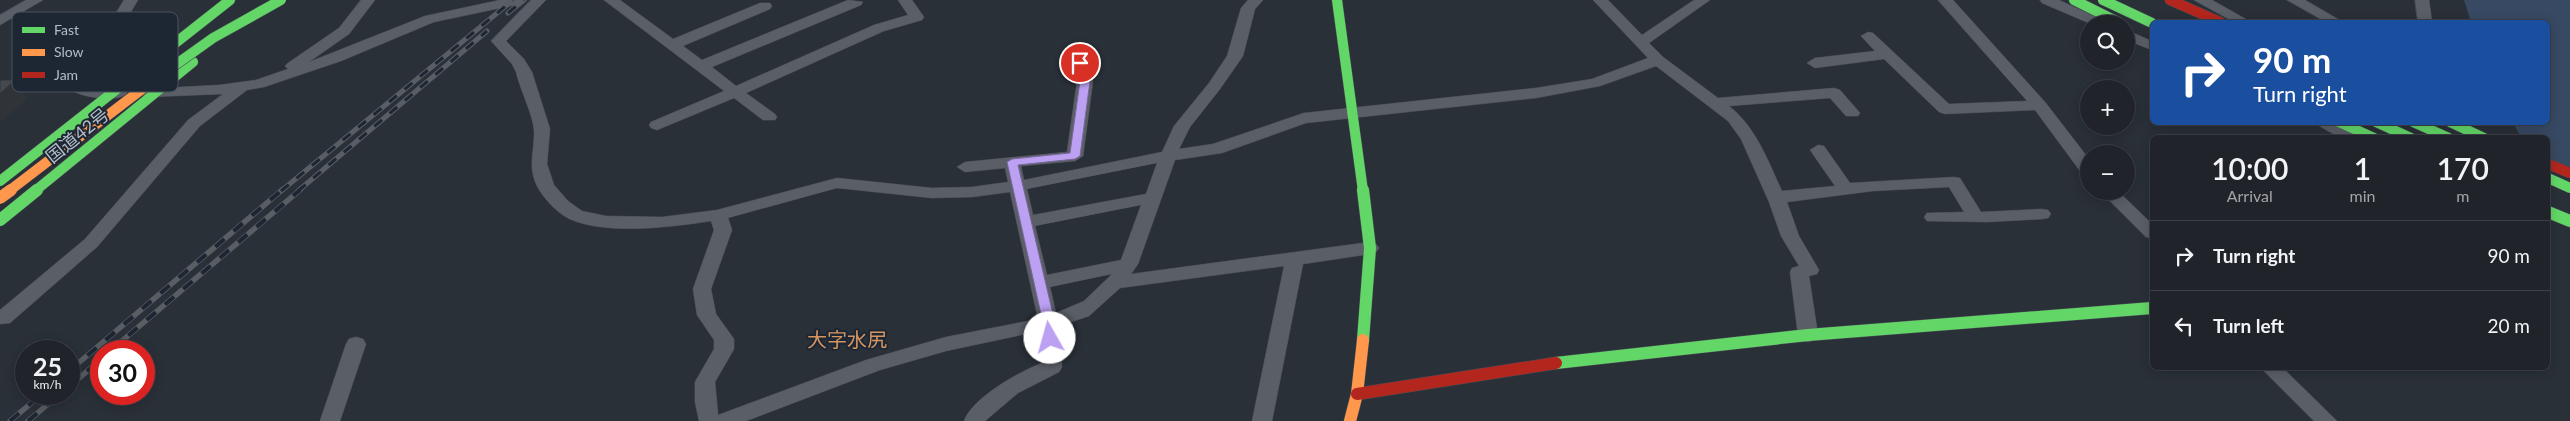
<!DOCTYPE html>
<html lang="en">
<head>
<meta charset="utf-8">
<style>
  :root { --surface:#20242a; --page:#282c32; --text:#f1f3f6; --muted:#a2a4a8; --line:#3d4147 }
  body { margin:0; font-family:Lato,"Noto Sans JP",sans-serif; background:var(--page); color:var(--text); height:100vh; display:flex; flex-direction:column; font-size:19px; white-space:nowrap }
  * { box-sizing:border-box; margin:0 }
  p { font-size:16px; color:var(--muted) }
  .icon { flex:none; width:28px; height:28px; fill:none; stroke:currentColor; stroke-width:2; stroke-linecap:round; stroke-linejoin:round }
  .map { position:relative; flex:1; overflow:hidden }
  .panel { position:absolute; left:2150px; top:135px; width:400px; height:235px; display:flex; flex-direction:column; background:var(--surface); border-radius:8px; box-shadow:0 2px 12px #0003,0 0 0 1px var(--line) }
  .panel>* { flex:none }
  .guide { position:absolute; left:2150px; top:20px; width:400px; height:105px; border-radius:8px; box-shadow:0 2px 12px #0003,0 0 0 1px var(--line); background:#1a4fa0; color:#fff; overflow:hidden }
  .fabs { position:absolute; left:2080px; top:15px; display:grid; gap:10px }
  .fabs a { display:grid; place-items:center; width:55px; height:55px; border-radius:50%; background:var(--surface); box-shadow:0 2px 12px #0003,0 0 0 1px var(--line); font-size:25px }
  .speed { position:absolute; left:15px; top:340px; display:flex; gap:10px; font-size:25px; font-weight:700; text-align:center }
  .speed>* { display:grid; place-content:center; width:65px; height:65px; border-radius:50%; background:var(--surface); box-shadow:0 2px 12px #0003,0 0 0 1px var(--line); line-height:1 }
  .speed small { font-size:12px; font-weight:400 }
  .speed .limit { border:8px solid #d22; background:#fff; color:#111 }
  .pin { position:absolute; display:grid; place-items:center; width:42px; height:42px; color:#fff; margin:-21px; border:2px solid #fff; border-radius:50%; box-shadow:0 1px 5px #0007 }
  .me { position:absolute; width:55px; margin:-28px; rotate:353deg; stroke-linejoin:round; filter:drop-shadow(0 0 4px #0008) }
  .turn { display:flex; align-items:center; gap:18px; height:105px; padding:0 20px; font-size:22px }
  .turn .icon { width:65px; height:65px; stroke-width:2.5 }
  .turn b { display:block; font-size:35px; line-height:42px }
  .eta { display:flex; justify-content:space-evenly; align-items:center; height:85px; text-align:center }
  .eta b { font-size:30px; font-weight:600; line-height:35px }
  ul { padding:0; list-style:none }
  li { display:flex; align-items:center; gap:15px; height:70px; padding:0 20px; border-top:1px solid var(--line) }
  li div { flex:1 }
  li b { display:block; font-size:19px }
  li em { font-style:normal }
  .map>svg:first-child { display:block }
  .water { fill:#384963 }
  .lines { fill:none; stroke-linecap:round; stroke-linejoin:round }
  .street-casing { stroke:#484c53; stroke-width:1 }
  .fast-far1-casing { stroke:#484c53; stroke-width:11 }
  .fast-casing { stroke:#484c53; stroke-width:13 }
  .slow-casing { stroke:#484c53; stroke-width:13 }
  .jam-far1-casing { stroke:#484c53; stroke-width:11 }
  .jam-casing { stroke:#484c53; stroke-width:13 }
  .street { fill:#5a5e66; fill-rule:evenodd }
  .fast-far1 { stroke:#63d668; stroke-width:10 }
  .fast { stroke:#63d668; stroke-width:12 }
  .slow { stroke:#ff974d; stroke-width:12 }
  .jam-far1 { stroke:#b3261e; stroke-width:10 }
  .jam { stroke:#b3261e; stroke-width:12 }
  .rail-far1-casing { stroke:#595d64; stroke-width:5 }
  .rail-casing { stroke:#595d64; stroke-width:5.5 }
  .rail-far1 { stroke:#1d2633; stroke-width:3; stroke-dasharray:10; stroke-linecap:butt }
  .rail { stroke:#1d2633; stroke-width:4; stroke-dasharray:12; stroke-linecap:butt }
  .fast-bridge-casing { stroke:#474c53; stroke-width:11; stroke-linecap:butt }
  .slow-bridge-far1-casing { stroke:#474c53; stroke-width:11; stroke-linecap:butt }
  .slow-bridge-casing { stroke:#474c53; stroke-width:13; stroke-linecap:butt }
  .fast-bridge { stroke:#63d668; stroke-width:10 }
  .slow-bridge-far1 { stroke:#ff974d; stroke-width:10 }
  .slow-bridge { stroke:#ff974d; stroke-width:12 }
  .shaded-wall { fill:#303338 }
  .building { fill:#444950; stroke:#303338 }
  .route { fill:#bca0f2; stroke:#7a689d }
  .labels { text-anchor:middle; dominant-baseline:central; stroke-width:4; stroke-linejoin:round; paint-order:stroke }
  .street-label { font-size:18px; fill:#b4bcc9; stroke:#1d2633 }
  .quarter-label { font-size:20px; fill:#d59563; stroke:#1d2633 }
  .key { fill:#1d2633; stroke:#4a5360; stroke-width:1 }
  .key-label { font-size:14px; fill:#b4bcc9 }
</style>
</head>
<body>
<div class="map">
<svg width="2570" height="421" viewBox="0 0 2570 421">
  <rect width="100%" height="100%" fill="#2a3038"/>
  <path class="water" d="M2464 0H2570V172L2548 167V138L2521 137 2513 123 2548 122V22H2471Z"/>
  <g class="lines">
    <defs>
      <path id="street" d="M26 0H43L0 25V15Z
        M124 0H138L109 49 83 84C95 90 119 83 127 93 119 104 74 97 66 86L95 48Z
        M361 0H375L349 34 309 62 425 16 500 0H527L520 4 434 22 341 61 264 87 247 90 200 126 97 247 10 323 0 324V310L85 239 188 120 223 94 148 97 142 95 140 92 142 89 219 85 256 80 288 69 285 66 288 63 339 28Z
        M531 0H546L506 41 524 59 532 72 550 129 547 164 554 185 568 201 582 211 606 216 662 217 717 210 837 178 932 188 972 187 1008 182 1005 168 965 172 957 167 965 162 1067 152 1077 81 1068 46 1075 42 1082 46 1093 81 1083 156 1075 161 1021 166 1024 180 1162 152 1174 126 1209 83 1227 56 1241 8 1248 0H1263L1255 9 1243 56 1220 89 1190 127 1179 149 1213 144 1304 113 1536 88 1592 79 1648 58 1593 0H1608L1642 35 1694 0H1710L1649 43 1663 57 1718 98 1834 88 1840 90 1860 113 1858 116H1846L1830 98 1729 106C1756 127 1768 161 1782 191L1835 186 1810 150 1818 145 1824 146 1850 183 1954 177 1960 178 1981 212 2042 209 2048 210 2051 214 2048 218 2042 219 1987 222 1927 221 1924 217 1927 213 1964 212 1949 187 1873 191 1787 202 1799 236 1819 270 1817 274 1809 276 1818 335 1815 340 1808 342 1801 340 1798 335 1790 272 1792 268 1799 266 1781 236 1769 202 1741 139 1728 121 1656 66 1600 86 1536 98 1306 123 1222 153 1175 160 1138 264 1131 274 1370 242 1376 244 1379 248 1376 252 1370 254 1303 264 1272 421H1252L1284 266 1120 288 1089 316 1059 326 1062 367 1059 372 1018 393 985 421H964C973 397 1019 372 1042 363L1040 331 946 351 880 370 746 421H699L695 402V382L714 349V340L697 315 693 289 714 230 711 221C672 227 609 235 572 220 559 215 543 198 537 186 527 165 535 151 534 130 533 115 520 89 516 72L512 64 491 41ZM1157 163 1146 194 1033 215 1027 189ZM837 188 932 198 972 197 1010 192 1038 319 946 337 866 360 718 415 715 382 734 349V339L716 314 711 289 732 230 728 218ZM1141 205 1121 260 1047 275 1035 226ZM1112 274 1084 301 1056 313 1050 287Z
        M604 0H620L673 39 760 3H770L772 6 770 9 683 46 702 60 848 0 863 2 861 5 712 67 736 86 874 25 908 15 898 0H912L924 17 922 20 884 31 746 93 775 114 777 117 775 120H763L734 98 657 130 651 128 649 125 651 122 724 91Z
        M1938 0H1953L2045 102 2089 159V176L2083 175 2035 110 1945 114 1939 112 1884 59 1815 68 1807 63 1815 58 1875 51 1861 36 1868 32 1873 33 1949 104 2027 101Z
        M2040 0H2059L2111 24H2091L2042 3Z
        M2194 0H2212L2251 22H2234Z
        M2287 0H2305L2343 22H2326Z
        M2415 0H2429L2432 22H2418Z
        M2126 30 2152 41V50L2126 40Z
        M2313 122H2335L2358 134 2360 137 2340 138Z
        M2100 191H2118L2152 224V238L2146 237Z
        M356 337 363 339 366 344 340 421H320L346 344 349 339Z
        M2261 368H2283L2337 421H2314Z"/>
      <path id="fast-far1" d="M1337 0 1363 191
        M2074 0 2118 22
        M2103 0 2152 23
        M2339 122 2374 138
        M2376 122 2411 138
        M2450 122 2484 138
        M0 181 230 0
        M35 191 193 62"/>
      <path id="fast" d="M2548 212 2570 221
        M0 220 37 190
        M1363 340 1370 248 1363 190
        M1556 363 1808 335 2152 308"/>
      <path id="slow" d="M1350 421 1357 394 1363 340"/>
      <path id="jam-far1" d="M2170 0 2220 22
        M2548 164 2570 173"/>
      <path id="jam" d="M1357 394 1556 363"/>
    </defs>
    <use href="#street" class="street-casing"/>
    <use href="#fast-far1" class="fast-far1-casing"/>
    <use href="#fast" class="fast-casing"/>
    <use href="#slow" class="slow-casing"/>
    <use href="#jam-far1" class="jam-far1-casing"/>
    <use href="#jam" class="jam-casing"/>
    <use href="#street" class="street"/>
    <use href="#fast-far1" class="fast-far1"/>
    <use href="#fast" class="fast"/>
    <use href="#slow" class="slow"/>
    <use href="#jam-far1" class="jam-far1"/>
    <use href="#jam" class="jam"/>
    <defs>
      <path id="rail-far1" d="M508 13 524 0
        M281 191 513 0
        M298 191 487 31"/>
      <path id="rail" d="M110 351 300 190
        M69 371 282 190
        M69 387 101 359
        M10 421 42 394
        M28 421 60 394"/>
    </defs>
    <use href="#rail-far1" class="rail-far1-casing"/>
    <use href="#rail" class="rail-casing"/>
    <use href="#rail-far1" class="rail-far1"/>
    <use href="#rail" class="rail"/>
    <defs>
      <path id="fast-bridge" d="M150 83 213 38 281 0
        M2413 122 2449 138
        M2548 178 2570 188"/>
      <path id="slow-bridge-far1" d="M9 191 150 83"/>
      <path id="slow-bridge" d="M0 198 11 190"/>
    </defs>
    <use href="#fast-bridge" class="fast-bridge-casing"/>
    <use href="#slow-bridge-far1" class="slow-bridge-far1-casing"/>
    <use href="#slow-bridge" class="slow-bridge-casing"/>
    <use href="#fast-bridge" class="fast-bridge"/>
    <use href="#slow-bridge-far1" class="slow-bridge-far1"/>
    <use href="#slow-bridge" class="slow-bridge"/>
  </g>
  <path class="shaded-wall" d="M15 80 27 99 2 121 0 118V94Z"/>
  <path class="building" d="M0 80H15L0 94Z"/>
  <path class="route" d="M1080 60 1085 63 1090 81 1080 156 1075 159 1018 165 1055 323 1056 338 1050 342 1044 338 1043 323 1007 162 1012 159 1070 153 1080 81 1075 63Z"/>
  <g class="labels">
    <g class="street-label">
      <text transform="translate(77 135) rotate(-39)">国道42号</text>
    </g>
    <g class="quarter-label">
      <text x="847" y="339">大字水尻</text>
    </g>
  </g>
  <rect x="12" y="12" width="166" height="80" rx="8" class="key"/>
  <rect x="22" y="27" width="23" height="6" fill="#63d668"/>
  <rect x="22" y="49" width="23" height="7" fill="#ff974d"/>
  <rect x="22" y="72" width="23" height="6" fill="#b3261e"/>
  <g class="key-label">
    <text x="54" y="35">Fast</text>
    <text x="54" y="57">Slow</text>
    <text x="54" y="80">Jam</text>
  </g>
</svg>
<div class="fabs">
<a><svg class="icon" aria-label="search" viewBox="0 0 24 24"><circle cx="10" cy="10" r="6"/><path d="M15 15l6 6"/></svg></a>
<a>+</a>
<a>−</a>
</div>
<div class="speed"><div>25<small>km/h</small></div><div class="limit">30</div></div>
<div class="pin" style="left:1080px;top:63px;background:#d93025"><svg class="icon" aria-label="arrive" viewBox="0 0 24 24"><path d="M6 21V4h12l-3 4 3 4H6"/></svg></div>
<svg class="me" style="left:1050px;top:338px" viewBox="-20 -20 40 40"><circle r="19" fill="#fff"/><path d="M0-13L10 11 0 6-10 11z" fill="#bca0f2"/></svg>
<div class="guide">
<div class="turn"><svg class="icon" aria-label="right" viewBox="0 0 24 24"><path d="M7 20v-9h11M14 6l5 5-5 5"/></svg><div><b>90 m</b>Turn right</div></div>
</div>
<section class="panel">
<div class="eta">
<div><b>10:00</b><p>Arrival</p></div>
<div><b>1</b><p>min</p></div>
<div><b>170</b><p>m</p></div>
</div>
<ul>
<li><svg class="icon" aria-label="right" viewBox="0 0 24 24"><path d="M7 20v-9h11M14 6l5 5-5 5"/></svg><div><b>Turn right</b></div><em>90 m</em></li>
<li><svg class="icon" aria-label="left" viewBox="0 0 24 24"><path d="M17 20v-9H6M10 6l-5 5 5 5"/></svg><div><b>Turn left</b></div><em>20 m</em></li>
</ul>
</section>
</div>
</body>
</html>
